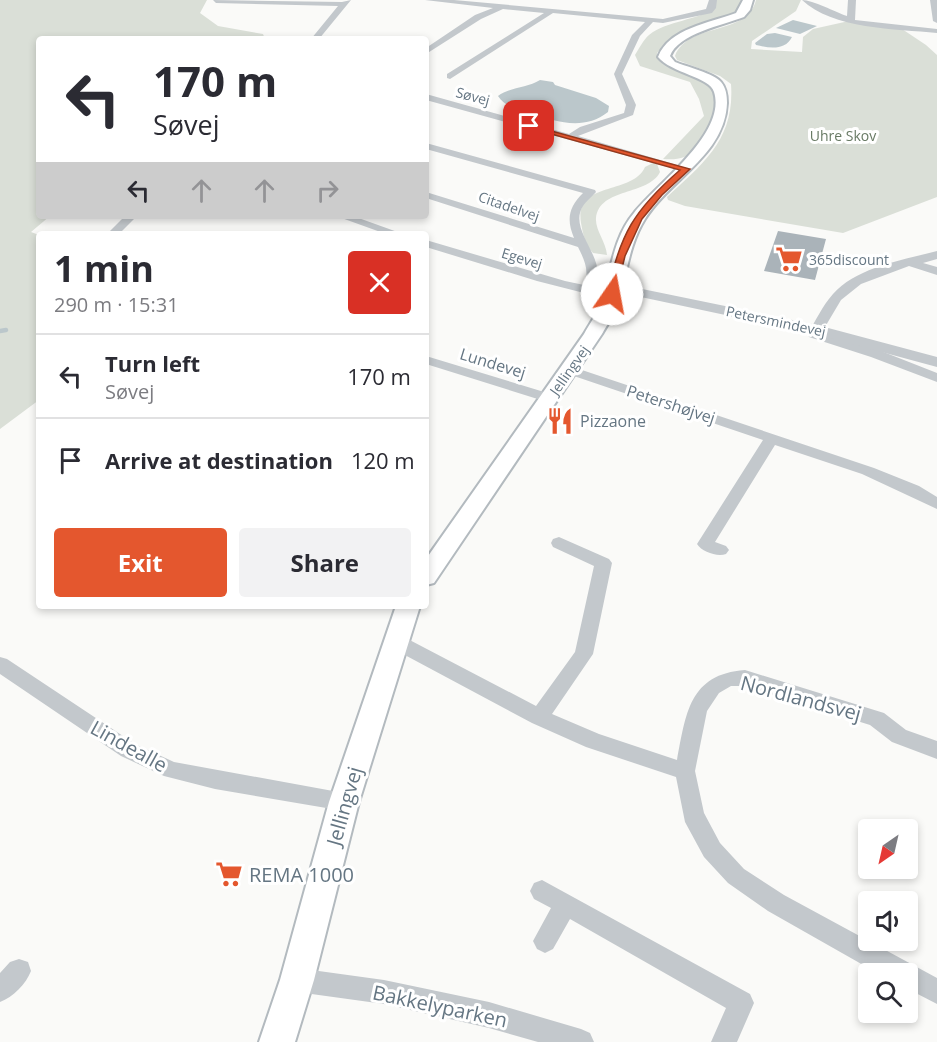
<!DOCTYPE html>
<html lang="en">
<head>
<meta charset="utf-8">
<style>
  :root { --surface:#fff; --page:#f2f2f3; --text:#2b2b33; --muted:#7c7c81; --line:#e1e1e2; --accent:#e4572e }
  body { margin:0; font-family:"Open Sans",sans-serif; background:var(--page); color:var(--text); height:100vh; display:flex; flex-direction:column; font-size:22px; white-space:nowrap }
  * { box-sizing:border-box; margin:0 }
  p { font-size:20px; color:var(--muted) }
  .icon { flex:none; width:33px; height:33px; fill:none; stroke:currentColor; stroke-width:2; stroke-linecap:round; stroke-linejoin:round }
  .map { position:relative; flex:1; overflow:hidden }
  .details { position:absolute; left:36px; top:231px; width:393px; height:378px; display:flex; flex-direction:column; background:var(--surface); border-radius:6px; box-shadow:0 3px 9px #0003 }
  .details>* { flex:none }
  .guide { position:absolute; left:36px; top:36px; width:393px; height:183px; border-radius:6px; box-shadow:0 3px 9px #0003; background:#fff; color:var(--text); overflow:hidden }
  .needle { width:39px; rotate:214deg }
  .fabs { position:absolute; left:858px; top:819px; display:grid; gap:12px }
  .fabs a { display:grid; place-items:center; width:60px; height:60px; border-radius:6px; background:var(--surface); box-shadow:0 3px 9px #0003; font-size:30px }
  .pin { position:absolute; display:grid; place-items:center; width:51px; height:51px; color:#fff; margin:-26px; border-radius:12px; box-shadow:0 3px 9px #0006 }
  .me { position:absolute; width:66px; margin:-33px; rotate:12deg; stroke-linejoin:round; filter:drop-shadow(0 0 4px #0008) }
  .turn { display:flex; align-items:center; gap:21px; height:126px; padding:0 18px; font-size:27px }
  .turn .icon { width:78px; height:78px; stroke-width:2.5 }
  .turn b { display:block; font-size:42px; line-height:51px }
  .lanes { display:flex; align-items:center; height:57px; padding:0 18px; background:#0003; justify-content:center; gap:30px; direction:ltr }
  .lanes .off { opacity:.35 }
  .round { display:grid; place-items:center; flex:none; width:63px; height:63px; border-radius:6px; background:var(--page) }
  .summary { display:flex; align-items:center; justify-content:space-between; height:102px; padding:0 18px }
  h1 { font-size:36px; font-weight:700; line-height:45px }
  .cta { display:flex; gap:12px; margin-top:auto; padding:12px 18px }
  .cta a { flex:1; height:69px; border-radius:6px; background:var(--accent); color:#fff; font-size:24px; font-weight:700; line-height:69px; text-align:center }
  .cta a+a { background:var(--page); color:var(--text) }
  ul { padding:0; list-style:none }
  li { display:flex; align-items:center; gap:18px; height:84px; padding:0 18px; border-top:2px solid var(--line) }
  li div { flex:1 }
  li b { display:block; font-size:22px }
  li em { font-style:normal }
  .map>svg:first-child { display:block }
  .green { fill:#dadfd7 }
  .water { fill:#bbc7cb }
  .lines { fill:none; stroke-linecap:round; stroke-linejoin:round }
  .stream { stroke:#bbc7cb; stroke-width:4.5 }
  .building { fill:#aab3b9 }
  .secondary-casing { stroke:#b3babf; stroke-width:4 }
  .minor { fill:#c3c8cc; fill-rule:evenodd }
  .tertiary { fill:#c3c8cc; fill-rule:evenodd }
  .secondary { fill:#fff; fill-rule:evenodd }
  .route { fill:#e4572e; stroke:#94391e; stroke-width:1.5 }
  .labels { text-anchor:middle; dominant-baseline:central; stroke-width:6; stroke-linejoin:round; paint-order:stroke }
  .far-street-label { font-size:14px; fill:#657683; stroke:#fff }
  .far-park-label { font-size:14px; fill:#687a64; stroke:#fff }
  .far-poi-label { font-size:14px; fill:#657683; stroke:#fff; text-anchor:start }
  .street-label { font-size:16px; fill:#657683; stroke:#fff }
  .poi-label { font-size:16px; fill:#657683; stroke:#fff; text-anchor:start }
  .near-street-label { font-size:20px; fill:#657683; stroke:#fff }
  .near-poi-label { font-size:20px; fill:#657683; stroke:#fff; text-anchor:start }
</style>
</head>
<body>
<div class="map">
<svg width="937" height="1042" viewBox="0 0 937 1042">
  <rect width="100%" height="100%" fill="#fafaf8"/>
  <path class="green" d="M0 0H207L200 13 218 26 263 34 265 39H39V216H50L31 232 39 235V400L0 429Z
    M716 0H744C742 6 739 12 734 15 708 31 679 29 657 53 665 86 756 60 696 148 688 159 676 160 663 159L704 116 699 99 690 82 640 66 635 55C639 49 643 40 649 35 668 20 697 21 716 7Z
    M756 0H801L796 11 752 41 751 49 802 52 803 37 813 29 849 21 899 27 926 45 937 55V197L843 233 685 206 668 200 667 197C704 163 735 139 731 84L720 76 677 60 675 56C689 21 747 37 756 0Z
    M653 163 657 164 660 172C648 196 600 187 596 218 595 230 606 242 607 255L593 253C585 245 583 234 581 223 574 180 632 196 645 167Z"/>
  <path class="water" d="M793 20 817 26 800 34 776 28Z
    M775 33 792 37C785 51 769 48 756 45L755 43 767 34Z
    M540 80 553 82 555 85 596 98 609 106 608 112C584 131 556 122 531 113 518 109 506 108 498 96 510 87 527 88 540 80Z"/>
  <g class="lines">
    <path class="stream" d="M0 331 6 330"/>
  </g>
  <path class="building" d="M778 231 826 239 815 280 764 271Z"/>
  <g class="lines">
    <defs>
      <path id="secondary" d="M743 0H753L750 10 744 17C723 25 678 34 670 56L675 62C685 66 715 74 721 82 726 88 727 95 727 103 725 155 670 179 645 219 628 246 627 276 617 306 614 315 607 325 602 334L434 583 426 585V559L584 334C589 325 596 315 600 306 611 274 612 239 634 213 658 183 727 133 714 92 710 77 671 73 658 57 669 28 710 23 736 13Z
        M396 606H420L359 802 314 980 295 1042H259L280 980 329 802Z"/>
    </defs>
    <use href="#secondary" class="secondary-casing"/>
    <path class="minor" d="M213 0 342 2 351 0 319 39H311L338 6 216 3Z
      M425 0H454L663 19 706 9 709 0H717L716 8 712 13 663 23 653 22 640 36 622 74 636 105 633 115 578 136 691 169 682 171 426 100V94L569 134 580 127 624 113 626 105 614 74 632 35 645 22 553 13 450 79 447 78V74L544 13 503 9 481 19 426 54V48L475 15 493 8Z
      M802 0C813 0 835 12 847 16L848 0H856L855 20 937 29V33C896 29 832 29 802 0Z
      M930 0H937V23L933 21Z
      M426 143 595 190 596 192C592 197 586 201 583 206 567 231 609 258 595 287L616 291 618 294 616 297 588 294 537 281 426 247V240L565 281 584 285C590 271 584 259 578 247L426 198V192L574 238C566 219 569 207 583 193L426 149Z
      M125 216H137L119 234H107Z
      M336 216H353L403 234H386Z
      M937 251V259L923 263 937 267V275L909 266 861 284 841 300 822 332 881 351 937 373V382L871 357 809 337 807 334C816 321 822 306 833 294 857 267 903 260 937 251Z
      M426 356 554 395 556 398 554 401H544L426 364Z
      M570 366 874 468 919 486 937 497V509L862 474 775 445 715 542 726 546 729 550 726 554C717 557 702 552 697 544L763 440 565 373 563 370 565 367Z
      M559 537 609 559 612 563 593 654 552 714 599 734 677 760C686 714 689 674 745 670L884 713 906 730 937 741V759L892 742 870 725 745 686H731L719 693 707 711 695 771 704 813 720 843 744 869 784 895 937 978V1004L908 989V974H879L768 911 728 883 704 857 685 822 676 777 586 747 532 723 388 646 386 641 388 636 395 634 402 636 536 706 575 652 594 566 553 547 551 543 553 539Z
      M0 657 7 659 135 744 174 762 344 793 352 795 355 802 352 809 344 811 215 789 164 776 121 756 0 674Z
      M542 880 750 994 754 1003 737 1042H711L726 1008 570 919 553 949 545 953 537 949 533 941 551 908 534 899 530 891 534 883Z
      M19 959 28 962 31 971C26 984 13 997 0 1002V973L10 962Z
      M297 968 384 980 489 1002 581 1029 590 1033 594 1042H538L489 1028 384 1004 297 992 288 989 285 980 288 971Z"/>
    <path class="tertiary" d="M613 283 817 325 937 357V367L815 334 608 290 606 287 608 284Z"/>
    <use href="#secondary" class="secondary"/>
  </g>
  <path class="route" d="M526 124 690 169 662 195 642 219 625 256 615 296 607 294C620 234 634 210 680 170L526 127Z"/>
  <defs>
    <symbol id="supermarket-bare" viewBox="-9 -9 18 18"><path d="M-6-5.5h2.5l.6 2H6L4.5 2H-2.5L-4.4-4H-6ZM-1.5 3.2a1.3 1.3 0 1 0 .1 0ZM3 3.2a1.3 1.3 0 1 0 .1 0Z" fill="#e4572e" stroke="#fff" stroke-width="2.5" paint-order="stroke"/></symbol>
    <symbol id="restaurant-bare" viewBox="-9 -9 18 18"><path d="M-5-6h1v4h1v-4h1v4h1v-4h1v5L-1.5 .5V6h-2V.5L-5-1ZM5-6V6H3V1.5H1.5Q1.5-4 5-6Z" fill="#e4572e" stroke="#fff" stroke-width="2.5" paint-order="stroke"/></symbol>
  </defs>
  <g fill-rule="evenodd">
    <use href="#supermarket-bare" x="770" y="240" width="38" height="38"/>
    <use href="#restaurant-bare" x="541" y="402" width="38" height="38"/>
    <use href="#supermarket-bare" x="210" y="855" width="38" height="38"/>
  </g>
  <g class="labels">
    <g class="far-street-label">
      <text transform="translate(473 96) rotate(15)">Søvej</text>
      <text transform="translate(509 206) rotate(19)">Citadelvej</text>
      <text transform="translate(522 258) rotate(17)">Egevej</text>
      <text transform="translate(776 321) rotate(12)">Petersmindevej</text>
      <text transform="translate(569 370) rotate(-55)">Jellingvej</text>
    </g>
    <g class="far-park-label">
      <text x="843" y="135">Uhre Skov</text>
    </g>
    <g class="far-poi-label">
      <text x="809" y="259">365discount</text>
    </g>
    <g class="street-label">
      <text transform="translate(493 363) rotate(17)">Lundevej</text>
      <text transform="translate(671 404) rotate(18)">Petershøjvej</text>
    </g>
    <g class="poi-label">
      <text x="580" y="421">Pizzaone</text>
    </g>
    <g class="near-street-label">
      <text transform="translate(801 698) rotate(15)">Nordlandsvej</text>
      <text transform="translate(129 746) rotate(29)">Lindealle</text>
      <text transform="translate(344 806) rotate(-74)">Jellingvej</text>
      <text transform="translate(440 1006) rotate(12)">Bakkelyparken</text>
    </g>
    <g class="near-poi-label">
      <text x="249" y="874">REMA 1000</text>
    </g>
  </g>
</svg>
<div class="fabs">
<a><svg class="needle" viewBox="-14 -14 28 28"><path d="M0-13l5 13h-10z" fill="#e53935"/><path d="M0 13l5-13h-10z" fill="#7c7c81"/></svg></a>
<a><svg class="icon" aria-label="sound" viewBox="0 0 24 24"><path d="M4 9h4l5-4v14l-5-4H4zM17 9q2 3 0 6"/></svg></a>
<a><svg class="icon" aria-label="search" viewBox="0 0 24 24"><circle cx="10" cy="10" r="6"/><path d="M15 15l6 6"/></svg></a>
</div>
<div class="pin" style="left:529px;top:126px;background:#d93025"><svg class="icon" aria-label="arrive" viewBox="0 0 24 24"><path d="M6 21V4h12l-3 4 3 4H6"/></svg></div>
<svg class="me" style="left:612px;top:294px" viewBox="-20 -20 40 40"><circle r="19" fill="#fff"/><path d="M0-13L10 11 0 6-10 11z" fill="#e4572e"/></svg>
<div class="guide">
<div class="turn"><svg class="icon" aria-label="left" viewBox="0 0 24 24"><path d="M17 20v-9H6M10 6l-5 5 5 5"/></svg><div><b>170 m</b>Søvej</div></div>
<div class="lanes"><svg class="icon" aria-label="left" viewBox="0 0 24 24"><path d="M17 20v-9H6M10 6l-5 5 5 5"/></svg><svg class="icon off" aria-label="ahead" viewBox="0 0 24 24"><path d="M12 20V5M6 11l6-6 6 6"/></svg><svg class="icon off" aria-label="ahead" viewBox="0 0 24 24"><path d="M12 20V5M6 11l6-6 6 6"/></svg><svg class="icon off" aria-label="right" viewBox="0 0 24 24"><path d="M7 20v-9h11M14 6l5 5-5 5"/></svg></div>
</div>
<section class="details">
<div class="summary"><div><h1>1 min</h1><p>290 m · 15:31</p></div><a class="round" style="background:#d93025;color:#fff"><svg class="icon" aria-label="close" viewBox="0 0 24 24"><path d="M6 6l12 12M18 6L6 18"/></svg></a></div>
<ul>
<li><svg class="icon" aria-label="left" viewBox="0 0 24 24"><path d="M17 20v-9H6M10 6l-5 5 5 5"/></svg><div><b>Turn left</b><p>Søvej</p></div><em>170 m</em></li>
<li><svg class="icon" aria-label="arrive" viewBox="0 0 24 24"><path d="M6 21V4h12l-3 4 3 4H6"/></svg><div><b>Arrive at destination</b></div><em>120 m</em></li>
</ul>
<div class="cta"><a>Exit</a><a>Share</a></div>
</section>
</div>
</body>
</html>
